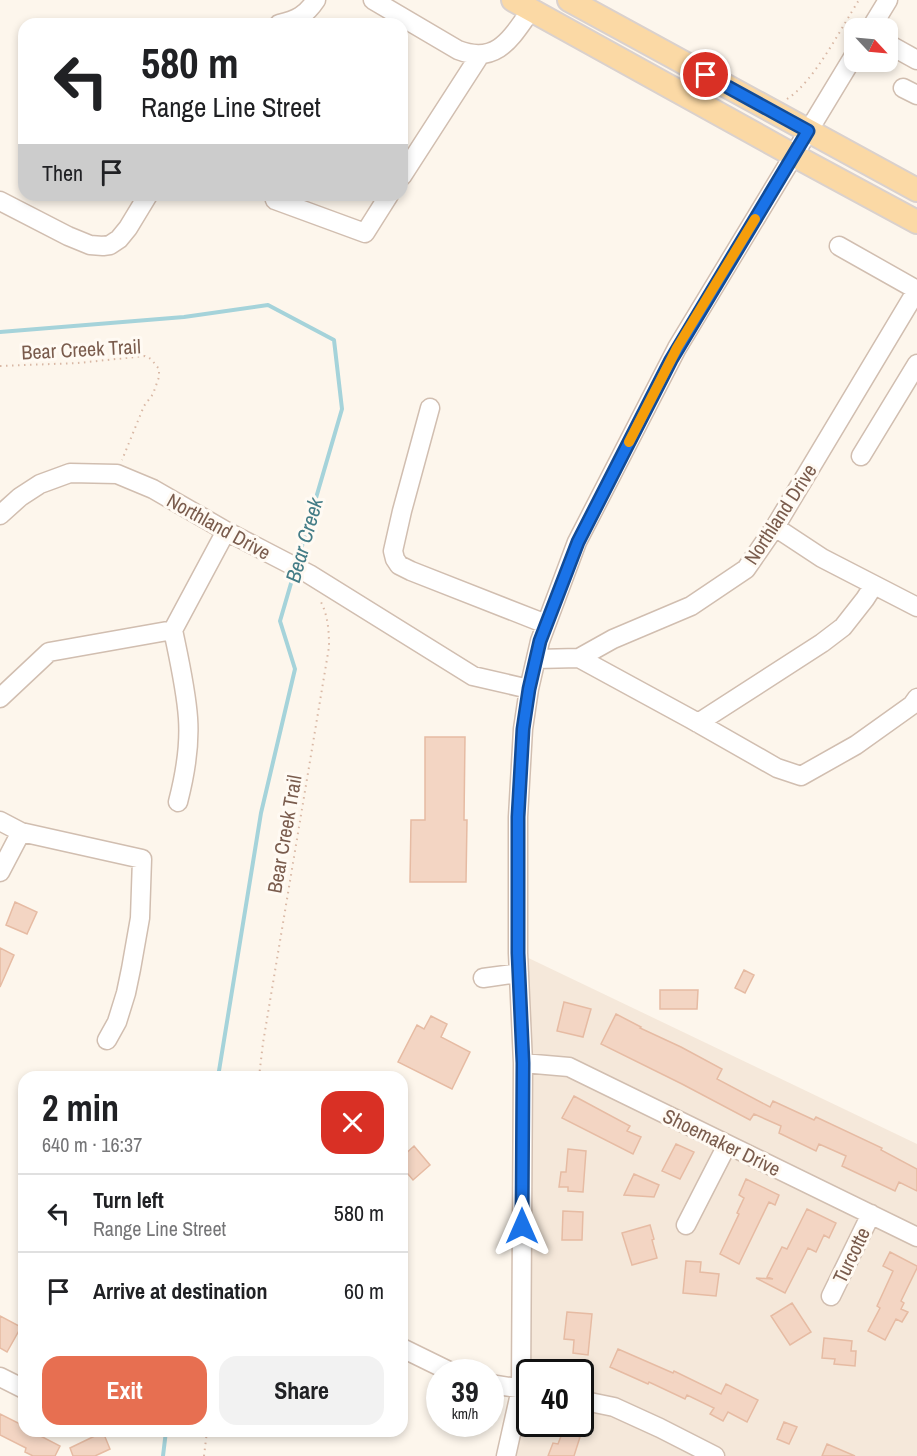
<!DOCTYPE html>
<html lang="en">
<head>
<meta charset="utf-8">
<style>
  :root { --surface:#fff; --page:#f2f2f2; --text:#202124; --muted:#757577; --line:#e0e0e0; --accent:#e76f51 }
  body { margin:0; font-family:"Archivo Narrow",sans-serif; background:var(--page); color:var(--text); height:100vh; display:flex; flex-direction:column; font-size:22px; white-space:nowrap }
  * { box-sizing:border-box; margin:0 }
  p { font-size:20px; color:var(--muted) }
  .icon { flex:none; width:33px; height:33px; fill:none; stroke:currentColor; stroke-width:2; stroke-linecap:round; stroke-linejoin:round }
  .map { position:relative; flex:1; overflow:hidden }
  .details { position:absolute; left:18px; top:1071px; width:390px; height:366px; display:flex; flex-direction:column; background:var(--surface); border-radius:18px; box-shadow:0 3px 9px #0003 }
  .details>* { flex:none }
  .hud { position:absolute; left:18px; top:18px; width:390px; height:183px; border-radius:18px; box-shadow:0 3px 9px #0003; background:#fff; color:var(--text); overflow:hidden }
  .needle { width:39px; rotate:116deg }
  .controls { position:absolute; left:844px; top:18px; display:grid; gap:12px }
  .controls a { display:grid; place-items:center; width:54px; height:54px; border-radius:12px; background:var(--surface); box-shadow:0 3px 9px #0003; font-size:30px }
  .speed { position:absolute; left:426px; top:1359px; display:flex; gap:12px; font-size:30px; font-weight:700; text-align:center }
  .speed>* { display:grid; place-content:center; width:78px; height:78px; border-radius:50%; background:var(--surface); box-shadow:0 3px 9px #0003; line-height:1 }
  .speed small { font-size:15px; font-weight:400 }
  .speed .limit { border:3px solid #111; border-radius:9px; background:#fff; color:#111 }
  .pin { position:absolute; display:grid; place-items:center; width:51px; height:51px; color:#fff; margin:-26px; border:3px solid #fff; border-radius:50%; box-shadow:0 2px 6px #0007 }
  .me { position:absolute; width:66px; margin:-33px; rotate:0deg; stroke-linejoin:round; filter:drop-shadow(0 0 4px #0008) }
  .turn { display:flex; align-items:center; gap:21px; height:126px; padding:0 24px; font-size:27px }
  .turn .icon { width:78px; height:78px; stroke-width:2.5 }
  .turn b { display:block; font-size:42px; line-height:51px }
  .then { display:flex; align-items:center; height:57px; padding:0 24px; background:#0003; gap:12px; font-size:22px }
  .round { display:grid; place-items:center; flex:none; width:63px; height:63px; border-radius:18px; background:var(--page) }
  .overview { display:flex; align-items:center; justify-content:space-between; height:102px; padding:0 24px }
  h1 { font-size:36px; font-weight:700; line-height:45px }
  .primary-button { display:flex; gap:12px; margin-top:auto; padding:12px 24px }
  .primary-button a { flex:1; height:69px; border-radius:18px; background:var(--accent); color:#fff; font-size:24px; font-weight:700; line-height:69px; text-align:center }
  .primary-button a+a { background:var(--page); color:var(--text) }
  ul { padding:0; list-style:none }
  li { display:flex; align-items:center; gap:18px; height:78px; padding:0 24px; border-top:2px solid var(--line) }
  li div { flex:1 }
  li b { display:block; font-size:22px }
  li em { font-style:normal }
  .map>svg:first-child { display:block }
  .residential { fill:#f5e8da; fill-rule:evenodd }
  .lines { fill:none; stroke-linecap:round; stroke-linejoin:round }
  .stream { stroke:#a5d3da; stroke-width:4 }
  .building { fill:#f3d5c3; stroke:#e6bba3; stroke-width:1.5 }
  .minor-casing { stroke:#d1beb0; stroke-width:21 }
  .major-casing { stroke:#dad1cd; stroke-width:26 }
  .path { stroke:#d9b8a5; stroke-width:2; stroke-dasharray:1.5 4.5; stroke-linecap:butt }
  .minor { stroke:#fff; stroke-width:18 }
  .major { stroke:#fbd9a5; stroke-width:22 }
  .route-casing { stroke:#114b97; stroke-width:15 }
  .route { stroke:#1a73e8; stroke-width:10 }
  .slow { stroke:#f59e0b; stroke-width:10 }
  .labels { text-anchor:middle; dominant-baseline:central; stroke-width:6; stroke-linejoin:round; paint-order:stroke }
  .street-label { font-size:20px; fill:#7a5c4d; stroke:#fffaf3 }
  .water-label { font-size:21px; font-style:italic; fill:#437c86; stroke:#fffaf3 }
</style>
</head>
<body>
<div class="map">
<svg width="917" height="1456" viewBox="0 0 917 1456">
  <rect width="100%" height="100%" fill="#fdf6ec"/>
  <path class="residential" d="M518 953 917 1144V1456H502L521 1389ZM530 1372H580V1424H530Z"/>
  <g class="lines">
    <path class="stream" d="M0 332 184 317 268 305 334 340 342 409 297 563
      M218 1077 261 813 295 669 280 621 294 573
      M163 1456 166 1431"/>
  </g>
  <path class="building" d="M425 737H465L464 820H467L466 882H410L411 820H425Z
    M15 902 37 912 27 934 6 925Z
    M0 948 14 955 0 987Z
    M744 970 754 975 745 993 735 988Z
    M660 990H698L697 1009H660Z
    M564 1002 591 1009 583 1037 557 1031Z
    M616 1014 641 1027 640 1028 681 1047 722 1069 717 1079 770 1107 773 1101 814 1120 816 1117 882 1148 881 1150 917 1169V1191L899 1182 895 1191 842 1166 846 1156 819 1144 816 1151 779 1133 781 1126 754 1114 750 1120 682 1084 601 1044Z
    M431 1016 447 1024 441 1037 470 1052 452 1089 398 1062 417 1025 424 1029Z
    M574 1096 630 1126 627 1131 641 1137 633 1154 562 1118Z
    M676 1144 694 1152 680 1179 662 1171Z
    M414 1146 430 1165 413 1180 402 1167V1157Z
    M568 1149 586 1151 583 1192 568 1191V1187H559L561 1172H566Z
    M634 1174 659 1185 654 1197 624 1195Z
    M746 1179 779 1195 775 1205 769 1202 739 1264 720 1254 739 1214 737 1213 744 1198 739 1195Z
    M807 1209 836 1223 829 1238 824 1235 816 1252 808 1248 785 1293 756 1278 773 1279 767 1277 782 1247 787 1249Z
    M563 1211 583 1212 582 1240H562Z
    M650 1225 654 1239 652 1240 657 1258 632 1265 622 1233Z
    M890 1252 917 1266V1268L901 1301 904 1303 901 1309 908 1312 902 1322 896 1319 885 1340 868 1331 880 1308 877 1306 893 1271 883 1266Z
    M686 1261 701 1262 700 1272 719 1274 716 1296 683 1293Z
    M792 1303 811 1332 790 1345 771 1316Z
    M567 1312 592 1314 588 1355 573 1353 574 1340 564 1339Z
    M0 1316 21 1327 7 1352 0 1348Z
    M824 1338 852 1341 851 1351H856L855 1366 834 1364 835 1359 822 1358Z
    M618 1349 673 1373 674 1371 721 1394 726 1384 758 1400 747 1422 728 1412 723 1421 710 1414 714 1408 687 1395 685 1399 649 1382 648 1384 610 1367Z
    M0 1414 24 1426V1431H31L60 1446 55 1456H33L25 1452 26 1448 0 1435Z
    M784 1422 797 1427 789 1444 777 1439Z
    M563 1431 580 1437 574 1456H548L553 1443 558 1444Z
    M103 1432 110 1449 95 1456H73L70 1448Z
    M827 1444 855 1456H822Z"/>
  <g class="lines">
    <defs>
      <path id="minor" d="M373 0 458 50C497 65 511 38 531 10
        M279 24C297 20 306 15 316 0
        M871 28 888 0
        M888 44 917 60
        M903 88 917 95
        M402 176 480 55
        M278 195 275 200 365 233 389 195
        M0 201 68 236 90 245 103 246 110 245 119 239 128 228 148 195
        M839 246 917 290
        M430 408 402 511 393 551 395 559 399 565 411 571 546 624
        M861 456 917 364
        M0 515 20 497 40 484 70 473 117 474 153 489 226 531 309 574 473 676 529 689
        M775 527 822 558 917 607
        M579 658 691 719 777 768 801 776 856 745 912 705 917 698
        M536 659 579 658 613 639 691 606 746 569 775 527 917 290
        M0 698 49 652 173 630
        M698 723 822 643 843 627 865 599 874 585
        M178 802C185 775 190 746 188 718 186 689 179 659 173 630L226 531
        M0 821 21 832 142 859 140 918 131 969 126 993 117 1022 107 1040
        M0 872 21 832
        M483 978 519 973
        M523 1063 569 1067 917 1237
        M686 1225 727 1145
        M831 1296 871 1214
        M402 1348 451 1372
        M0 1377 24 1389
        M490 1384 530 1390
        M580 1400 614 1407 660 1428 715 1456
        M506 1456 521 1389 523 1063 518 953V817L523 729 529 689 540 641 577 542 677 348 855 54"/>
      <path id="major" d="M513 0 793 155 917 222
        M569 0 917 190"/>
    </defs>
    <use href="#minor" class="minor-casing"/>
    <use href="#major" class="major-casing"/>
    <path class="path" d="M787 99C814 82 841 28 859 0
      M0 366 78 363 145 356 151 359 159 369V377L153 394 144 406 122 460
      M259 1077 263 1043 329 647C329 630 328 615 320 600
      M204 1456 207 1431"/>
    <use href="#minor" class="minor"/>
    <use href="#major" class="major"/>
  </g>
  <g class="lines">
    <defs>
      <path id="route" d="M522 1226 523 1063 518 953V817L523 729 529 689 540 641 578 542 671 360 808 131 706 75"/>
    </defs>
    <use href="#route" class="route-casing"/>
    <use href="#route" class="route"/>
    <path class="slow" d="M629 442 677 348 755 219"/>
  </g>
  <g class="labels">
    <g class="street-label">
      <text transform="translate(81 349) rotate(-3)">Bear Creek Trail</text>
      <text transform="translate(780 514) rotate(-57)">Northland Drive</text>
      <text transform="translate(219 526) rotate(29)">Northland Drive</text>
      <text transform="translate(284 834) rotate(-80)">Bear Creek Trail</text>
      <text transform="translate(722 1142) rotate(26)">Shoemaker Drive</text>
      <text transform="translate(851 1255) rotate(-64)">Turcotte</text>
    </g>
    <g class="water-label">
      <text transform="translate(304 540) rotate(-74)">Bear Creek</text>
    </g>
  </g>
</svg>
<div class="controls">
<a><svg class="needle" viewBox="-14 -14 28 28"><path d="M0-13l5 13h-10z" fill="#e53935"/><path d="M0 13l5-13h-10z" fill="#757577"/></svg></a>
</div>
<div class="speed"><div>39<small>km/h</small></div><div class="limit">40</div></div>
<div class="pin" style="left:706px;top:75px;background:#d93025"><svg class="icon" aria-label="arrive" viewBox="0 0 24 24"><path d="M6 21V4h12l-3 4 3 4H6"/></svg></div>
<svg class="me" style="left:522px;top:1226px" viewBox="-20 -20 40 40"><path d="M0-17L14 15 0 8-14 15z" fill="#1a73e8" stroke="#fff" stroke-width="4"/></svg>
<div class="hud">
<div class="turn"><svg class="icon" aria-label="left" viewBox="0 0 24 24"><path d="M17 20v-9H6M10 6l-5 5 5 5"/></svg><div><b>580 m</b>Range Line Street</div></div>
<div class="then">Then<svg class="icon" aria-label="arrive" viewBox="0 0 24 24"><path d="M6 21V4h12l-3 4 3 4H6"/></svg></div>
</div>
<section class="details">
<div class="overview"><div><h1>2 min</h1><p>640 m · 16:37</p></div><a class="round" style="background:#d93025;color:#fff"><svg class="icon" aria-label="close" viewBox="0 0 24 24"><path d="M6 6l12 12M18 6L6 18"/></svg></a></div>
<ul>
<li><svg class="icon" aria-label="left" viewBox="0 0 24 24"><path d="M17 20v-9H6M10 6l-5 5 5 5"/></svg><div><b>Turn left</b><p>Range Line Street</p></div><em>580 m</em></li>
<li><svg class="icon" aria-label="arrive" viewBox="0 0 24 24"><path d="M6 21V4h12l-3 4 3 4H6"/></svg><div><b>Arrive at destination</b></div><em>60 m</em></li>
</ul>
<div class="primary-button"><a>Exit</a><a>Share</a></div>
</section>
</div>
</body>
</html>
